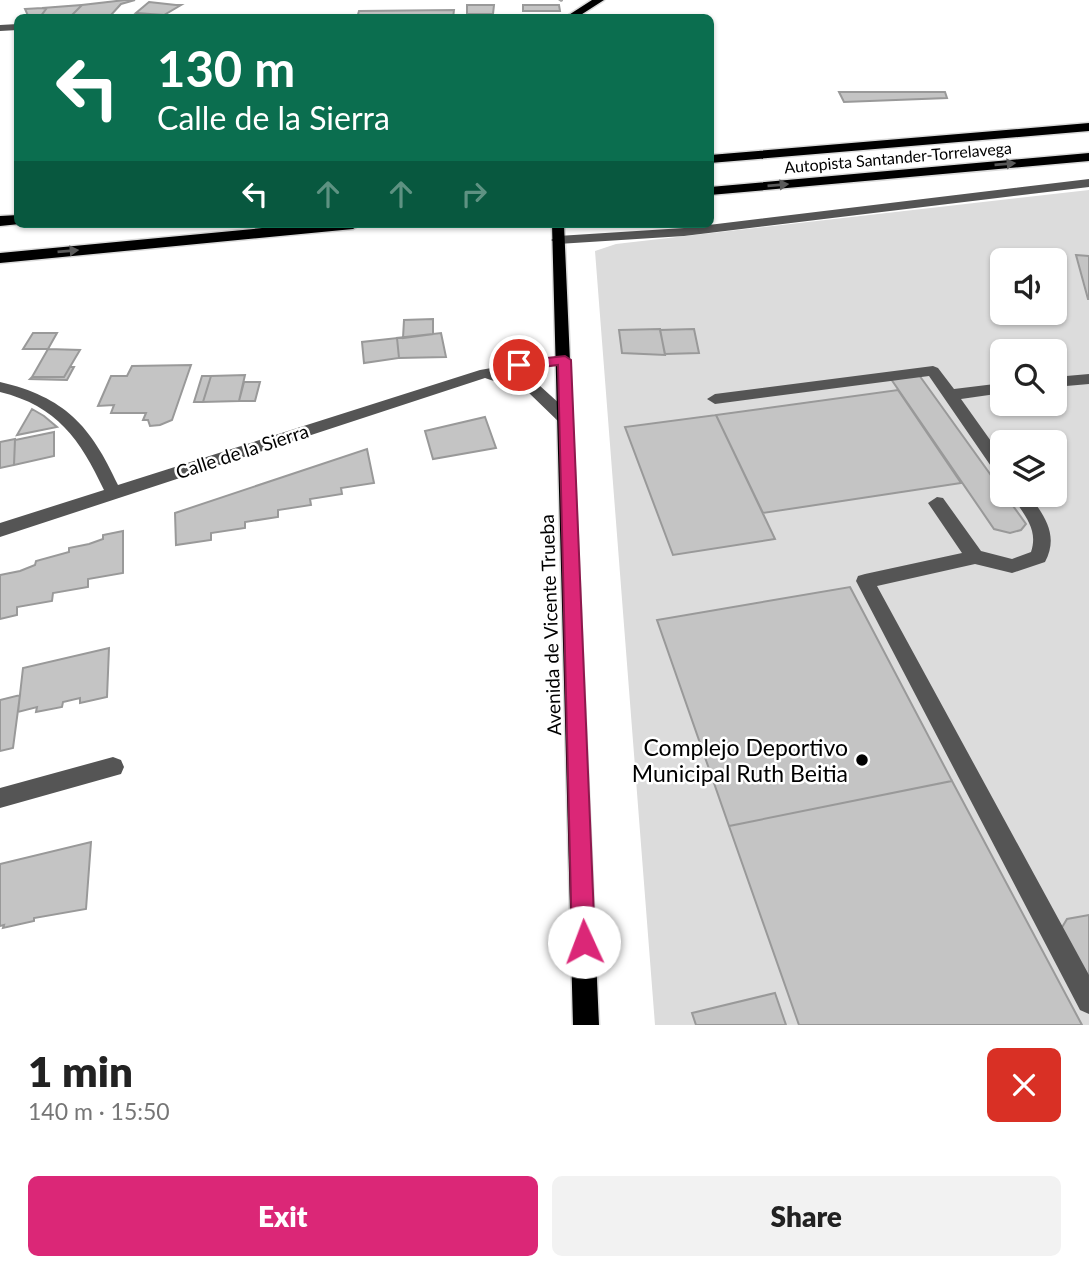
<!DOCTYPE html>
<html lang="en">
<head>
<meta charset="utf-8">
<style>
  :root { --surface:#fff; --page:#f2f2f2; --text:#222; --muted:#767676; --accent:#db2777 }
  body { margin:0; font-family:Lato,sans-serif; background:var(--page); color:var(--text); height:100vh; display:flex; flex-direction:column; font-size:26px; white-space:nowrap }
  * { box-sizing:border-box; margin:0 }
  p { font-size:23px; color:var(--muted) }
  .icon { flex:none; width:38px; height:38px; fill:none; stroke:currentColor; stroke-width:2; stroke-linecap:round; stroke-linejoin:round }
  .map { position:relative; height:1025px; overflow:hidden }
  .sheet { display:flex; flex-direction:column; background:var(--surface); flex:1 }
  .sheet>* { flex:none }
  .hud { position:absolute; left:14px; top:14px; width:700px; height:214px; border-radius:10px; box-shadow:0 2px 5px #0004; background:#0b6e4f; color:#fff; overflow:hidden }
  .buttons { position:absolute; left:990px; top:248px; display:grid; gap:14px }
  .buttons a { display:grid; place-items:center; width:77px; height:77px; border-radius:10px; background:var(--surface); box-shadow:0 2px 5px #0004; font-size:35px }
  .pin { position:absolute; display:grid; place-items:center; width:60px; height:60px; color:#fff; margin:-30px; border:4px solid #fff; border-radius:50%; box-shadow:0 2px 7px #0007 }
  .me { position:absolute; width:77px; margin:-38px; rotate:358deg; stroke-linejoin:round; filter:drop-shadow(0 0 5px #0008) }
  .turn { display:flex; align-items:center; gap:24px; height:147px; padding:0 28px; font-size:32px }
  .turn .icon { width:91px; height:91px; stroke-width:2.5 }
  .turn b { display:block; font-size:49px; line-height:60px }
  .lanes { display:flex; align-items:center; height:66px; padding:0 28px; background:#0003; justify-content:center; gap:35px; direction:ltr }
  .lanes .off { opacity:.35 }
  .round { display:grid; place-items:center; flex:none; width:74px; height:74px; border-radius:10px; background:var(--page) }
  .headline { display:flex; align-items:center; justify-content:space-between; height:119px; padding:0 28px }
  h1 { font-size:42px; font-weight:800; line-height:52px }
  .button { display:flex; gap:14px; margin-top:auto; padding:14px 28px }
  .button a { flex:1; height:80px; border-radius:10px; background:var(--accent); color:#fff; font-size:28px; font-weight:800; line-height:80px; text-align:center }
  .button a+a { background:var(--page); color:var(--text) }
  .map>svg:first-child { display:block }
  .green { fill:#dcdcdc; fill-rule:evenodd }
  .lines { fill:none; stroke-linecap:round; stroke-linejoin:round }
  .stream { fill:#a3a3a3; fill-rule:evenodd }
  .building { fill:#c4c4c4; stroke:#999; stroke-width:2 }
  .major-casing { stroke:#dbdbdb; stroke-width:3 }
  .highway-casing { stroke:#dbdbdb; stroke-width:3 }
  .minor { fill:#555; fill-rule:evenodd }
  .major { fill:#000; fill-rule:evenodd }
  .highway { fill:#000; fill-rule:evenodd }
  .oneway { fill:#595959 }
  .route { fill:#db2777; stroke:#8e194d; stroke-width:2 }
  .poi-dot { fill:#000; stroke:#fff; stroke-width:2.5 }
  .labels { text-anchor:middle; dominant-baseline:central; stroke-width:5; stroke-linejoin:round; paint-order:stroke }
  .far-street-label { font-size:16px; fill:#000; stroke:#fff }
  .street-label { font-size:19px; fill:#000; stroke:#fff }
  .near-poi-label { font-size:23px; fill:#000; stroke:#fff; text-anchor:end }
</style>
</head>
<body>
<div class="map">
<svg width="1089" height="1025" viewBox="0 0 1089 1025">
  <rect width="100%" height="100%" fill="#fff"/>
  <path class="green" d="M1089 190V1025H655L595 251 616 244ZM1003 261H1055V313H1003ZM1003 352H1055V404H1003ZM1003 443H1055V495H1003Z"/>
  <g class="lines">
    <path class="stream" d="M558 0H563V1L561 2Z"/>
  </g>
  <path class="building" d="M125 0H135L121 4 111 15H72L82 5Z
    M149 2 176 5H181L164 15 136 13Z
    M82 5 72 15 40 17 46 9 42 8Z
    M467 5H494L493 14H467Z
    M523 5H559L560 11H523Z
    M25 9 42 8 46 9 40 17 36 18H29Z
    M454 10 453 18H357L359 11Z
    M839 92H945L947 98 844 102Z
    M1076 255 1089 256V299H1088Z
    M433 319V334L403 338 404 320Z
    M660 329 665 355 622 353 619 330Z
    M694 329 699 353 665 354 660 330Z
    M33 333H57L48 349H23Z
    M441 333 446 357 399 358 397 338Z
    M397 338 399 358 364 363 362 342Z
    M48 349 80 350 64 377H32Z
    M191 365 172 420 160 425 150 426 148 420H143L146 413H111L114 405 98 406 111 376H127L132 366Z
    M70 367H74L67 380 30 379 32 377H64Z
    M245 375 239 401 203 402 211 376Z
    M919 375 1026 524 1021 530 1010 533 994 529 891 379Z
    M202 376H211L203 402H194Z
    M244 382H260L255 401H239Z
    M898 390 961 483 763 513 716 415Z
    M32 409 44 416 57 427 17 435Z
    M716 415 775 539 673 555 625 427Z
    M485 417 496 448 433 459 425 431Z
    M54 432V456L14 465 15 440Z
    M15 439 14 465 0 468V442Z
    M367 449 374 483 341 488 342 494 310 499 311 505 278 510V517L245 522V528L211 533V540L176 545 175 513Z
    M123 531V573L88 579V587L53 593 52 601 17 607V615L0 619V575L20 571 35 565 36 561 69 552V548L89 544 103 539V535Z
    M850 587 952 781 729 826 657 620Z
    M109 648 107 697 80 703V698L63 702 62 707 36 712 37 707 18 712 23 668Z
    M20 695 13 748 0 751V700Z
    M952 781 1082 1025H799L729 826Z
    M91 842 86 909 34 918V921L3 928 4 925 0 926V864Z
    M1089 915V981L1061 929 1067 919Z
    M775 993 786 1025H696L692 1013Z"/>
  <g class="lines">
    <defs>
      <path id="major" d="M592 0H604L576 18H564Z
        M552 224H564L599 1025H573Z"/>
      <path id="highway" d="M1089 123V131L710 163V155Z
        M1089 153V161L710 195V187Z
        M18 215V224H20L0 226V216Z
        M305 224H361L353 229 0 263V253Z"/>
    </defs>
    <use href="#major" class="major-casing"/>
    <use href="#highway" class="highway-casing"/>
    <path class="minor" d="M18 24V30L0 31V25Z
      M1089 179V187L684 236 558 244 551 240 558 236 684 228Z
      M565 355 572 360 570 363 506 374 539 385 572 415 574 419 572 423H560L529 393 485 378 0 537V523L104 490C80 439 57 406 0 392V382C65 397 91 426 118 485L480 370Z
      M933 366 938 368 954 389 1003 383V393L961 399 1003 458V477L997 475 929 376 715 404 707 399 715 394Z
      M1089 374V384L1055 387V377Z
      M1012 495H1029C1045 516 1059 536 1045 562L1012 573 975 564 877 586 1089 975V1014L1080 1010 856 581 858 576 865 574 962 553 928 503 937 497 943 498 981 551 1012 559 1031 552C1039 528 1023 515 1012 495Z
      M113 757 121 760 124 767 121 774 0 808V788Z"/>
    <use href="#major" class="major"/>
    <use href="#highway" class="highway"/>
  </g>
  <defs><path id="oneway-solid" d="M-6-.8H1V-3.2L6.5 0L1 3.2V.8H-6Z" transform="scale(1.75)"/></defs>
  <g class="oneway">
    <use href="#oneway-solid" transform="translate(1005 164) rotate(-5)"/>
    <use href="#oneway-solid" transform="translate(778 185) rotate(-5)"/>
    <use href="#oneway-solid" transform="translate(68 251) rotate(-5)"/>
  </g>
  <path class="route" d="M565 356 571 360 595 942 592 950 584 954 576 950 572 942 558 365 519 370 512 365 519 361Z"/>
  <circle class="poi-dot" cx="862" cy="760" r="7"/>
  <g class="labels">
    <g class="far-street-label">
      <text transform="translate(898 157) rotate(-5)">Autopista Santander-Torrelavega</text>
    </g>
    <g class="street-label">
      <text transform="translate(242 451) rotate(-18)">Calle de la Sierra</text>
      <text transform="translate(550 625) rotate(-92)">Avenida de Vicente Trueba</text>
    </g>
    <g class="near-poi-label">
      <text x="848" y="747">Complejo Deportivo<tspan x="848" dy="26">Municipal Ruth Beitia</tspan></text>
    </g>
  </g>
</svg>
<div class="buttons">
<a><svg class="icon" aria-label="sound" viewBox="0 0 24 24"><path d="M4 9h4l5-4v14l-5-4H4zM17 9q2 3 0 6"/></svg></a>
<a><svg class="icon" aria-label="search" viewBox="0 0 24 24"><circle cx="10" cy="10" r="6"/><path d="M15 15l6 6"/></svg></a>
<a><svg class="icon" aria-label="layers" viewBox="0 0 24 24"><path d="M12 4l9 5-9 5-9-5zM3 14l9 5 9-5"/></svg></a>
</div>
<div class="pin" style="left:519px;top:365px;background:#d93025"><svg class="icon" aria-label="arrive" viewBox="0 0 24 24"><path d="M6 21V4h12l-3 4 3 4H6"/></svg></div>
<svg class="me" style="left:584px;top:942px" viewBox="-20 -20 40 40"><circle r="19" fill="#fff"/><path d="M0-13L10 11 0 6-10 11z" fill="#db2777"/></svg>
<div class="hud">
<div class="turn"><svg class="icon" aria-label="left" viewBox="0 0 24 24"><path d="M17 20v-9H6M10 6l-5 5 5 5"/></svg><div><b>130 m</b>Calle de la Sierra</div></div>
<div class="lanes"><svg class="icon" aria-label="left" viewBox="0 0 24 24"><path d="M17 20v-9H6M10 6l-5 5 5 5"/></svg><svg class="icon off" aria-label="ahead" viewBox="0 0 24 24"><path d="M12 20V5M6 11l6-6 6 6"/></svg><svg class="icon off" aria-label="ahead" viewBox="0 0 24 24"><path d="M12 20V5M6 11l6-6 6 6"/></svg><svg class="icon off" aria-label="right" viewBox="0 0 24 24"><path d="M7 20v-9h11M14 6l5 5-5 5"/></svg></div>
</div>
</div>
<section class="sheet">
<div class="headline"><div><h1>1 min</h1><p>140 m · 15:50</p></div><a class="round" style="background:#d93025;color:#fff"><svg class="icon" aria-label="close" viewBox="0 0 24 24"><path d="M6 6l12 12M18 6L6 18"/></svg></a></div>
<div class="button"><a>Exit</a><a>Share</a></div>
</section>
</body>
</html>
